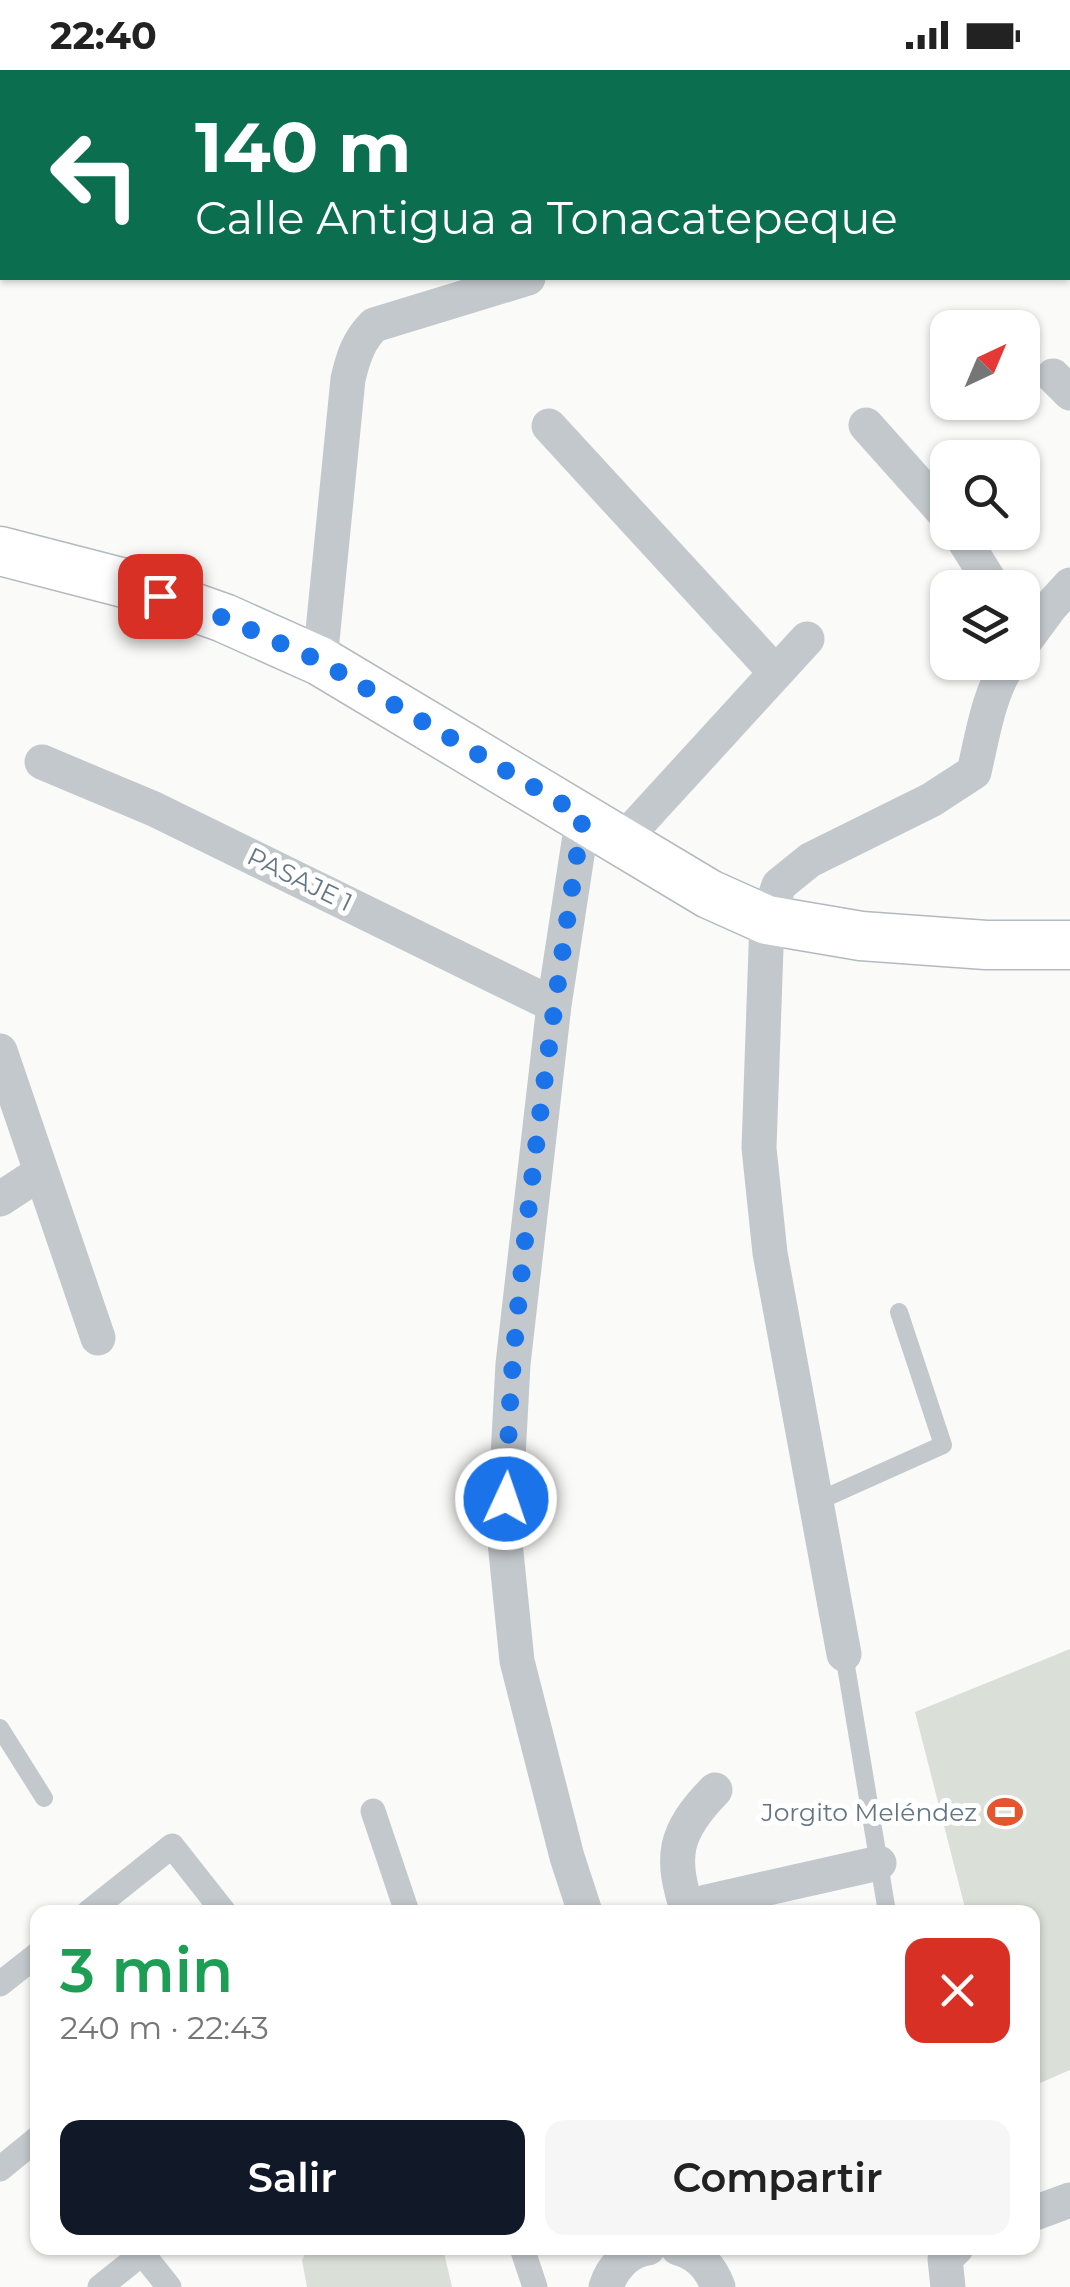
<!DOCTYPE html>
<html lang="es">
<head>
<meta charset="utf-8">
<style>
  :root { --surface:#fff; --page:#f6f6f6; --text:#222; --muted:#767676; --accent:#111827 }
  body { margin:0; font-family:Montserrat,sans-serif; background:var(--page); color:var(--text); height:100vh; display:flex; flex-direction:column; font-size:38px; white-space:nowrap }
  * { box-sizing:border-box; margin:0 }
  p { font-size:32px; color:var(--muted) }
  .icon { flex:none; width:55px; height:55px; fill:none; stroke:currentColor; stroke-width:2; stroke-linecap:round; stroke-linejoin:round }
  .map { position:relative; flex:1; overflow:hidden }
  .details { position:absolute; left:30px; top:1835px; width:1010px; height:350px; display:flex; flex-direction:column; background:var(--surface); border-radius:20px; box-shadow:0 2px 8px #0004 }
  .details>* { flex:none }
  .hud { position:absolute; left:0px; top:0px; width:1070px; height:210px; box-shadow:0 2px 8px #0004; background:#0b6e4f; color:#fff; overflow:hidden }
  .needle { width:65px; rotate:44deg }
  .buttons { position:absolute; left:930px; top:240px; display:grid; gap:20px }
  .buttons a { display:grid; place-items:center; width:110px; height:110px; border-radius:20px; background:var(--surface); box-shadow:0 2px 8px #0004; font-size:50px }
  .pin { position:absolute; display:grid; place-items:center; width:85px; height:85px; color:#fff; margin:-42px; border-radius:20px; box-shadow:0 5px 15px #0006 }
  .me { position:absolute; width:110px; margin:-55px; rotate:3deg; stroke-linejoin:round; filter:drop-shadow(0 0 8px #0008) }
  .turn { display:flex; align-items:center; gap:35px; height:210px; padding:0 30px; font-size:45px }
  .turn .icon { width:130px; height:130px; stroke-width:2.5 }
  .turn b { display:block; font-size:70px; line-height:85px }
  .round { display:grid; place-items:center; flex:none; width:105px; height:105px; border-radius:20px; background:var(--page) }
  .summary { display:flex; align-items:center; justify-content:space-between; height:170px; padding:0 30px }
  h1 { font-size:60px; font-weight:600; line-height:75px; color:#1e9e55 }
  .primary-button { display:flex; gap:20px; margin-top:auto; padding:20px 30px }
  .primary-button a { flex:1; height:115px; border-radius:20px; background:var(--accent); color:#fff; font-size:40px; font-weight:600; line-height:115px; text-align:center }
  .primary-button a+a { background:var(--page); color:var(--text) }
  .status { display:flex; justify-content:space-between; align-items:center; height:70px; padding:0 50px; background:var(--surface); direction:ltr }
  .status svg { height:28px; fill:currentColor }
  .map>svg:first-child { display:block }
  .green { fill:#dadfd7 }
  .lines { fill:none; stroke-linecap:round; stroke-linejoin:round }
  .secondary-casing { stroke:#b3babf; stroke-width:51 }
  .service { stroke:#c3c8cc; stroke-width:18 }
  .pedestrian { stroke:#c3c8cc; stroke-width:25 }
  .minor { stroke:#c3c8cc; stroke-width:35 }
  .secondary { stroke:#fff; stroke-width:48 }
  .route { stroke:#1a73e8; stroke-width:18; stroke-dasharray:0 32.4 }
  .labels { text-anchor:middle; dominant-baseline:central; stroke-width:10; stroke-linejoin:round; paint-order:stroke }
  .street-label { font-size:25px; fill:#657683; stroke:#fff }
  .poi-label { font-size:25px; fill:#657683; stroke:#fff; text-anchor:end }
</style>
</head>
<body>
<div class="status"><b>22:40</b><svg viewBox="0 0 49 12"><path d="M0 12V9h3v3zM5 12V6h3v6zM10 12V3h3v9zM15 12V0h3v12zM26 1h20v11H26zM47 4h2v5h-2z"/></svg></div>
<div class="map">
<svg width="1070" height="2217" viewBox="0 0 1070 2217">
  <rect width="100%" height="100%" fill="#fafaf8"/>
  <path class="green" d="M1070 1579V2000L1033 2016 1032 1842H966L915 1642Z
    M308 2178H443L452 2217H307L302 2190Z"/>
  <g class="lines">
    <defs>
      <path id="secondary" d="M0 481 128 514 224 548 320 591 709 824 767 850 861 866 986 875H1070"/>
    </defs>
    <use href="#secondary" class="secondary-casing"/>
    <path class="service" d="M816 1432 943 1375 899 1242
      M844 1584 887 1842
      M0 1658 44 1728"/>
    <path class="pedestrian" d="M373 1741 407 1842
      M89 1842 172 1776 224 1842
      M0 1914 38 1884
      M0 2099 38 2068
      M522 2178 535 2217
      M142 2183 169 2217
      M100 2217 149 2178"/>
    <path class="minor" d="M535 0 536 2
      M74 2 76 0
      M240 2 248 0
      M0 111 2 105
      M1053 306 1070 323
      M866 355 948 447
      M549 356 776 603
      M959 462 994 518
      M1022 575 1050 537 1070 515
      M320 591 348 309C353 288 358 271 374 255L528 208
      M42 692 154 739 554 935
      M583 746 554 935 513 1294 504 1462 517 1591 567 1787 585 1842
      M622 771 807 569
      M0 981 98 1268
      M0 1129 40 1103
      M844 1584 770 1183 759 1078 767 850 779 815 810 790 931 730 974 702C982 668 989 621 1010 592
      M706 1832 879 1793
      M688 1842C670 1787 673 1763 715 1720
      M1032 2144 1070 2130
      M678 2178C698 2183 711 2198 718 2217
      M606 2217C612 2198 627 2181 648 2178
      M948 2217 945 2189 956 2178"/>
    <use href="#secondary" class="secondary"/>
  </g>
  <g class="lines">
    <path class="route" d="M160 526 224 548 320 591 583 746C555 927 529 1109 513 1292 509 1337 508 1383 506 1429"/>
  </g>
  <defs>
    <symbol id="stadium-bare" viewBox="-9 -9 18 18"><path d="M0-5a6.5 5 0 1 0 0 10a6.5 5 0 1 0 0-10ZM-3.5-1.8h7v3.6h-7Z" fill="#e4572e" stroke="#fff" stroke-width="2.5" paint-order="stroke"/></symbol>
  </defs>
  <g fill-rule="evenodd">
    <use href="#stadium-bare" x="980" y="1717" width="50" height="50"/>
  </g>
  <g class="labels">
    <g class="street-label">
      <text transform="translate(300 809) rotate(26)">PASAJE 1</text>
    </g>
    <g class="poi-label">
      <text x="977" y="1742">Jorgito Meléndez</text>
    </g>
  </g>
</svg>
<div class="buttons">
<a><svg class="needle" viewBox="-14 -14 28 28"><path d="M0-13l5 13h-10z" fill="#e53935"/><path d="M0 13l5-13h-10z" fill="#767676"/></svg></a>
<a><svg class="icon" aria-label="search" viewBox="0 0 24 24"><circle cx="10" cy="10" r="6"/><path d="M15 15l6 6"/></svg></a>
<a><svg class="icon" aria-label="layers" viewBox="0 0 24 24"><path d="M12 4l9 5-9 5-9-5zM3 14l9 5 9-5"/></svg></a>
</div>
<div class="pin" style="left:160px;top:526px;background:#d93025"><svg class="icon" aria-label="arrive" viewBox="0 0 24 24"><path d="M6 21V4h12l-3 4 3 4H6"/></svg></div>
<svg class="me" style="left:506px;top:1429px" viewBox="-20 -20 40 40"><circle r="17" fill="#1a73e8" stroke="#fff" stroke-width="3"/><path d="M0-11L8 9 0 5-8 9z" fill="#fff"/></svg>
<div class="hud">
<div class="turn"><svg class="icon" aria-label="left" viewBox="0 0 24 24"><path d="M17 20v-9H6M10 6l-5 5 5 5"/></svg><div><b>140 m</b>Calle Antigua a Tonacatepeque</div></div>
</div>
<section class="details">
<div class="summary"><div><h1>3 min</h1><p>240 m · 22:43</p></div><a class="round" style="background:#d93025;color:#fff"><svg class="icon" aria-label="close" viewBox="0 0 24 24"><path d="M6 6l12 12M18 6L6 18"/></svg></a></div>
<div class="primary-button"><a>Salir</a><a>Compartir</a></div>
</section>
</div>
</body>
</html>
